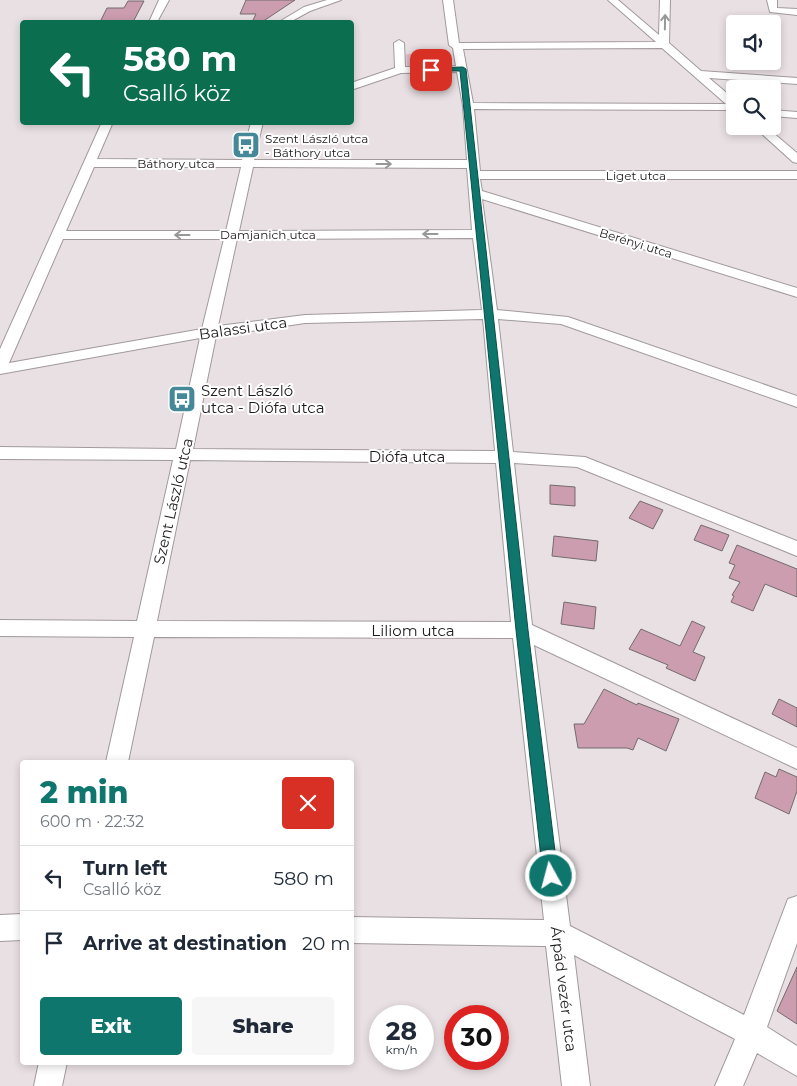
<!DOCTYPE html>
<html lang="en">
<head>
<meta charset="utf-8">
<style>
  :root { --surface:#fff; --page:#f6f6f7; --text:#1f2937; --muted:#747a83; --line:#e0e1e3; --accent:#0f766e }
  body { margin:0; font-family:Montserrat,sans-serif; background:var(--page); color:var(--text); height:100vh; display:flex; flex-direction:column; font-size:19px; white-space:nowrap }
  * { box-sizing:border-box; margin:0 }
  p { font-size:16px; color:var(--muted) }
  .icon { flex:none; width:28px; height:28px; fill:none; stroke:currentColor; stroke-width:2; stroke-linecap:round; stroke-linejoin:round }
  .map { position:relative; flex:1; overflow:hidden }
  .panel { position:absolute; left:20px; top:760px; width:334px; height:305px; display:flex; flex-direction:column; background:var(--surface); border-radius:5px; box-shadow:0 2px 8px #0003 }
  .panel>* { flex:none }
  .hud { position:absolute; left:20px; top:20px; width:334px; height:105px; border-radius:5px; box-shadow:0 2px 8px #0003; background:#0b6e4f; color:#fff; overflow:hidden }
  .controls { position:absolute; left:726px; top:15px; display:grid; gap:10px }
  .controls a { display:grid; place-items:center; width:55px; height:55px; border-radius:5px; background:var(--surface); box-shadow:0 2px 8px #0003; font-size:25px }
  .speed { position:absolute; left:369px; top:1005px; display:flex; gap:10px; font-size:25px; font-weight:700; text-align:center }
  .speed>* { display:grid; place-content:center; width:65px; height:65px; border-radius:50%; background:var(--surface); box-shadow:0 2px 8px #0003; line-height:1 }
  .speed small { font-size:12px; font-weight:400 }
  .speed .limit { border:8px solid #d22; background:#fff; color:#111 }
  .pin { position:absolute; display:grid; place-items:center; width:42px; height:42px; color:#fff; margin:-21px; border-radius:10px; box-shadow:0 2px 8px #0006 }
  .me { position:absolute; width:55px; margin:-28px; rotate:353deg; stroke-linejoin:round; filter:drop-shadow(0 0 4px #0008) }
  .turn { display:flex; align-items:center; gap:18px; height:105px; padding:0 20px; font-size:22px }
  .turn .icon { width:65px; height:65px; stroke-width:2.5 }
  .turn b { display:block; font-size:35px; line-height:42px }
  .round { display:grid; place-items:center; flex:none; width:52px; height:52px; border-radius:5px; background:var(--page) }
  .headline { display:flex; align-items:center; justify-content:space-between; height:85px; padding:0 20px }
  h1 { font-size:30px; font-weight:800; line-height:38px; color:var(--accent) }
  .cta { display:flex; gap:10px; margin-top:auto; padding:10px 20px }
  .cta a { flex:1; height:58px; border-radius:5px; background:var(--accent); color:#fff; font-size:20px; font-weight:800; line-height:58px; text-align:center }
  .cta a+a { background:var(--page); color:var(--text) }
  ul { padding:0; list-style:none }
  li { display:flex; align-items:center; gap:15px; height:65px; padding:0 20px; border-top:1px solid var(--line) }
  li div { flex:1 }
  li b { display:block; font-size:19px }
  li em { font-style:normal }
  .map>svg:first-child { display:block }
  .green { fill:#e5bfcd }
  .building { fill:#cb9dae; stroke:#736b6e }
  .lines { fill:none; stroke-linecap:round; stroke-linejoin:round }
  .minor-casing { stroke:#a1999b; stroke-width:2 }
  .minor { fill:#fff; fill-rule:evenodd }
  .oneway { stroke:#999898 }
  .route { fill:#0f766e; stroke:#0a4d48 }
  .labels { text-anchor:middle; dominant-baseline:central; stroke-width:4; stroke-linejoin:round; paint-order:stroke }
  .far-poi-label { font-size:12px; fill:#1d1a1b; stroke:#fff; text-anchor:start }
  .far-street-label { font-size:12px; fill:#1d1a1b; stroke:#fff }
  .street-label { font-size:15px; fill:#1d1a1b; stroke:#fff }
  .poi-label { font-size:15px; fill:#1d1a1b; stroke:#fff; text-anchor:start }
</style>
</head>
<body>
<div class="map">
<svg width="797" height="1086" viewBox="0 0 797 1086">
  <rect width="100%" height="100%" fill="#e9e0e3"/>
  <path class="green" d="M406 54H446L447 67H407Z"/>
  <path class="building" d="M246 0H295L262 22H252L256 14H240Z
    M128 1H144L133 22H100L107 8H124Z
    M550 485 575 487V506L550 504Z
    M640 501 663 510 653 529 629 518Z
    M701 525 729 535 722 551 694 540Z
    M554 536 598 541 596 561 552 556Z
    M737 545 797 569V597L765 584 753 611 731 602 734 596 732 595 740 582 729 578 735 565 729 563Z
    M564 602 596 607 594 629 561 624Z
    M692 621 705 627 693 652 705 657 695 681 666 668 668 665 629 649 641 629 680 646Z
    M604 689 637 705 638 703 679 719 666 751 638 738 633 750 627 748H578L574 724H584Z
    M779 699 797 708V727L772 714Z
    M779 769 797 777V791L789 814 755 798 765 772 776 777Z
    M797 967V1024L777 1011Z"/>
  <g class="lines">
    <defs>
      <path id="minor" d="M159 0H169L157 22H149Z
        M327 0H341L310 11 290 22H279L304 7Z
        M443 0H453L459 43 656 42 608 0H618L659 35 660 0H670L669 43 701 71 797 78V84L709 78 735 100V110L474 109 480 171H797V179H480L482 191 797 288V297L482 199 497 310 568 317 797 396V407L561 324 498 319 513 452 585 457 797 541V556L577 467 514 463 532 625 797 748V769L534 645 570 926 744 1015 788 899 797 896V943L767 1027 797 1046V1076L757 1053 743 1086H715L735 1039 574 955 590 1086H562L546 946 351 943V917L544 920 513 638 154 637 128 762H106L134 637 0 636V620L137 621 173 460 0 459V447L176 449 200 338 0 374V349L102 122H113L97 159 242 160 251 122H263L254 160H467L463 106 457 72 401 73 351 90V83L395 68 394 43 399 40 404 43 405 67 456 66 453 48 449 45ZM662 48 726 104 473 103 463 49ZM94 167H241L226 231H66ZM253 167 467 168 472 230 239 231ZM473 238 482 310 305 315 218 326 237 239ZM63 239H224L202 329 9 363ZM483 319 495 451 193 449 216 336 305 323ZM190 460 496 463 511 622 157 621Z
        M767 0H777V8L797 9V15L770 12Z
        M772 110 797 112V118L772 116Z
        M753 126H765L797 153V163L793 162Z
        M22 914V940L0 941V915Z
        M39 1062H67L62 1086H34Z"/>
    </defs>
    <use href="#minor" class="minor-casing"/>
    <use href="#minor" class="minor"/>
  </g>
  <defs><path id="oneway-shaft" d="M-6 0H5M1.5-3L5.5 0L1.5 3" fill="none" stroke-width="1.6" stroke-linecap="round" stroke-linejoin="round" transform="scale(1.25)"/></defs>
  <g class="oneway">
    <use href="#oneway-shaft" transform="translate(665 22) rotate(-89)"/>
    <use href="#oneway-shaft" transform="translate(384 164)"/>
    <use href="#oneway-shaft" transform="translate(430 234) rotate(180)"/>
    <use href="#oneway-shaft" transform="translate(182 235) rotate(180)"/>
  </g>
  <path class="route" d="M463 67 466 69 528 630 558 876 556 882 551 884 545 882 543 876 516 630 460 71H431L428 70 431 68Z"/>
  <defs>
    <symbol id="bus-square" viewBox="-11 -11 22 22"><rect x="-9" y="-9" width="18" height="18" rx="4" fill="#458998" stroke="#fff"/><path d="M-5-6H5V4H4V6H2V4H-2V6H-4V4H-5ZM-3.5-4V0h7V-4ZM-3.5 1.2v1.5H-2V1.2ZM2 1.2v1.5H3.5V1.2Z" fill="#fff"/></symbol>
  </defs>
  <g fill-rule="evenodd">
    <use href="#bus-square" x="230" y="129" width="32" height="32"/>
    <use href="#bus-square" x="166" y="383" width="32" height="32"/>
  </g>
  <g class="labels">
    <g class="far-poi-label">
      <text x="265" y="138">Szent László utca<tspan x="265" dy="14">- Báthory utca</tspan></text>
    </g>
    <g class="far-street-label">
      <text x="176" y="163">Báthory utca</text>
      <text x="636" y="175">Liget utca</text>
      <text x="268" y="234">Damjanich utca</text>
      <text transform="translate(636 243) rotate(17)">Berényi utca</text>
    </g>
    <g class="street-label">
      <text transform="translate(243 328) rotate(-8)">Balassi utca</text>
      <text x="407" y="456">Diófa utca</text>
      <text transform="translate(173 501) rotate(-77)">Szent László utca</text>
      <text x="413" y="630">Liliom utca</text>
      <text transform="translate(564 989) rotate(83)">Árpád vezér utca</text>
    </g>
    <g class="poi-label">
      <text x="201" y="390">Szent László<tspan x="201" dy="17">utca - Diófa utca</tspan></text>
    </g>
  </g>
</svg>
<div class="controls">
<a><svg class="icon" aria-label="sound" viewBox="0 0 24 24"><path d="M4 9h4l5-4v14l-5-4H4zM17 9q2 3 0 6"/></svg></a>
<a><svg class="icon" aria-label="search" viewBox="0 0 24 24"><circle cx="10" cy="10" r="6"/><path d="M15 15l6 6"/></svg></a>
</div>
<div class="speed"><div>28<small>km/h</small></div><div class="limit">30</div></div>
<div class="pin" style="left:431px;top:70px;background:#d93025"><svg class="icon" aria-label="arrive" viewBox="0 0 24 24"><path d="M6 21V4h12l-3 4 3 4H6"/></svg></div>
<svg class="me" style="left:551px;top:876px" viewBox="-20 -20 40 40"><circle r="17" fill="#0f766e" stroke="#fff" stroke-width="3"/><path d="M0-11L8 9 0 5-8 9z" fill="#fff"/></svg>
<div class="hud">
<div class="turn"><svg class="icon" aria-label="left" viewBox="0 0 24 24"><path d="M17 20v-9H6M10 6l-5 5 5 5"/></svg><div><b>580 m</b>Csalló köz</div></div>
</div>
<section class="panel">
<div class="headline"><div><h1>2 min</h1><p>600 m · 22:32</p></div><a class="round" style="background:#d93025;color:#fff"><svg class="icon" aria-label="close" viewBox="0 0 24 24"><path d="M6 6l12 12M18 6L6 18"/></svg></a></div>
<ul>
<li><svg class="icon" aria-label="left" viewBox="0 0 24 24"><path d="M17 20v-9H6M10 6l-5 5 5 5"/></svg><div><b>Turn left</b><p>Csalló köz</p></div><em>580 m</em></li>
<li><svg class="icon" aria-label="arrive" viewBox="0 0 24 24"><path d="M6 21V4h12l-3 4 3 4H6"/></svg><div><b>Arrive at destination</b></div><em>20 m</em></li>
</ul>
<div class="cta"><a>Exit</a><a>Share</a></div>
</section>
</div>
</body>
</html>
